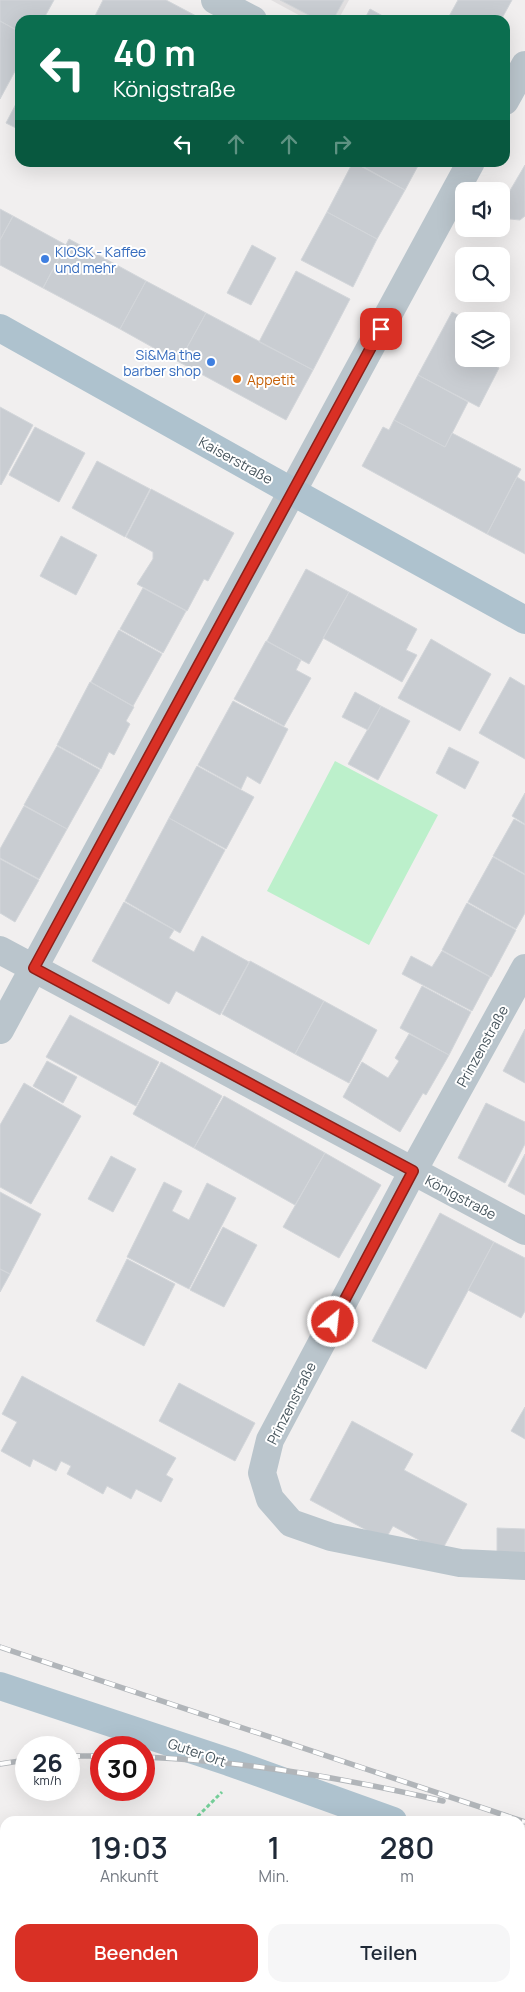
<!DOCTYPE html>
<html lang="de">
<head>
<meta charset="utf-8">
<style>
  :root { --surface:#fff; --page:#f6f6f7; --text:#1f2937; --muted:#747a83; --accent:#d93025 }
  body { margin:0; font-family:Manrope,sans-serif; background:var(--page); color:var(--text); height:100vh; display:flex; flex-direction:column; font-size:19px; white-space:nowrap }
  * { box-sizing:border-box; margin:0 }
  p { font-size:16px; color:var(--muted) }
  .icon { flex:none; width:28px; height:28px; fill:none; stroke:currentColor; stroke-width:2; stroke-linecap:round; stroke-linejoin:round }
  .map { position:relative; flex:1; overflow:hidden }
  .panel { position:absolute; left:0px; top:1816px; width:525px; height:176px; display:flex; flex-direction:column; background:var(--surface); border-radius:15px 15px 0 0; box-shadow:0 5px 20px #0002 }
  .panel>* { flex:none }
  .guide { position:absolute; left:15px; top:15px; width:495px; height:152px; border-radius:15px; box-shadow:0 5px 20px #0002; background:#0b6e4f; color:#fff; overflow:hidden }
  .controls { position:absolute; left:455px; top:182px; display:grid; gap:10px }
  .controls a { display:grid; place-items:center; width:55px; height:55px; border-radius:10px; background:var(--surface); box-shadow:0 5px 20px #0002; font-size:25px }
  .speed { position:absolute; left:15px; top:1736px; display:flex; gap:10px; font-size:25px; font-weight:700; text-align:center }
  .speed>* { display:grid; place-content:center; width:65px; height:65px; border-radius:50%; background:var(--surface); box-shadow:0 5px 20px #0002; line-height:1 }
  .speed small { font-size:12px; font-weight:400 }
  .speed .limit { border:8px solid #d22; background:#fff; color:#111 }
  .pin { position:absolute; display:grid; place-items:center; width:42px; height:42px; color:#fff; margin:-21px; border-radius:10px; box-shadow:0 2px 8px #0006 }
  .me { position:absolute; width:55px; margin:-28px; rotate:28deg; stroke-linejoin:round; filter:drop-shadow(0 0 4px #0008) }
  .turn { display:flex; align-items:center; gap:18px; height:105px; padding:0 15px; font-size:22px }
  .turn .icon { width:65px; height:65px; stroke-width:2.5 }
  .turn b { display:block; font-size:35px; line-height:42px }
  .lanes { display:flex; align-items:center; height:48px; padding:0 15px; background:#0003; justify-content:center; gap:25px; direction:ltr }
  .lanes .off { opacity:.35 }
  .eta { display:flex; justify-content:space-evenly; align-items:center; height:85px; text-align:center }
  .eta b { font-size:30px; font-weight:600; line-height:35px }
  .cta { display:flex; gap:10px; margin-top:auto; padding:10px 15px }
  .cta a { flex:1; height:58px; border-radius:15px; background:var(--accent); color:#fff; font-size:20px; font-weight:600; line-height:58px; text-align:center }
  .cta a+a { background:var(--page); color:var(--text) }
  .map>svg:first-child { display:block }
  .education { fill:#e2e0e1 }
  .green { fill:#bcf0cb }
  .building { fill:#c9cdd2; stroke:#d3d6da }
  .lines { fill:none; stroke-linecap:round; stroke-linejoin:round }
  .path { stroke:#74ce98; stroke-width:3; stroke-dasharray:4 2.5; stroke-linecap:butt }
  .minor { stroke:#bac5cc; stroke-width:28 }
  .major { stroke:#aec2ce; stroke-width:28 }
  .rail-casing { stroke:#b1b5b9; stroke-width:5.5 }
  .rail { stroke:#fff; stroke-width:4; stroke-dasharray:11; stroke-linecap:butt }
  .route-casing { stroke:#8d1f18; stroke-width:12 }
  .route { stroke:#d93025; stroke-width:9 }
  .shop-dot { fill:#3f7fe0; stroke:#fff; stroke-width:2 }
  .food-dot { fill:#e8710a; stroke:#fff; stroke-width:2 }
  .labels { text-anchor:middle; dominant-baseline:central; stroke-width:4; stroke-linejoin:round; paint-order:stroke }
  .shop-label { font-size:14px; fill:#366cbe; stroke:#fff; text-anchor:start }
  .food-label { font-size:14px; fill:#c56008; stroke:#fff; text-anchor:start }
  .street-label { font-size:14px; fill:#47555d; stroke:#fff }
</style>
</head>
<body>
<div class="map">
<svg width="525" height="1992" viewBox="0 0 525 1992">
  <rect width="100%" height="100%" fill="#f1efef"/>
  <path class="education" d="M271 0H349L338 20H308Z"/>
  <path class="green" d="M335 761 438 815 369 945 267 891Z
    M525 1951V1992H454L461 1988H520V1954Z
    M310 1988H357L351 1992H304Z"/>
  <path class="building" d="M0 0H54L43 20H20V32L0 21Z
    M103 0H166L198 17 196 20H93Z
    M280 0H344L333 20H318Z
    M458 0H512L501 20H447Z
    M370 9 390 20H364Z
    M0 21 20 32V62L0 99Z
    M18 100 20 101V130L6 123Z
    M353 162 405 190 377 239 327 212Z
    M355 162H420L405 190Z
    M525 165V216L520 220 510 219 504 211 505 199Z
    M0 209 13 216 0 240Z
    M327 212 377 239 353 287 301 260Z
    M13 216 66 245 43 288 0 265V240Z
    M69 239 146 281 120 329 43 288Z
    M252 245 276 258 251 305 227 293Z
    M296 271 350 299 313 370 259 342Z
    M146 281 206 313 179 362 120 329Z
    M452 312 470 321H464V359H488L487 361 499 368 479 407 418 375Z
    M206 313 313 370 286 420 179 362Z
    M418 375 468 402 445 447 394 420Z
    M0 407 33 425 1 485 0 484Z
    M394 420 445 447 452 433 521 469 487 534 362 466 383 427 389 430Z
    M35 427 85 453 59 502 9 475Z
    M97 461 150 489 125 537 72 508Z
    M517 477 525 482V554L487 534Z
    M151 489 234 533 208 581 204 579 187 611 137 584 153 559V552L126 537Z
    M61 536 97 555 76 595 40 576Z
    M306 569 349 592 309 664 267 641Z
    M143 588 186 611 163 653 120 629Z
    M349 592 417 629 406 650 417 655 402 682 323 638Z
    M119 630 162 654 133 706 91 682Z
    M431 639 491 674 460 731 398 698Z
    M266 641 301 660 296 670 311 678 284 726 234 699Z
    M510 677 525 686V759L479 733Z
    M90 682 134 707 126 721 130 724 114 755 109 752 101 769 57 745Z
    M355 692 381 706 368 730 342 717Z
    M233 701 288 729 260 784 247 776 241 789 198 765Z
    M381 706 410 721 378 780 348 764Z
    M57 746 100 770 67 829 24 805Z
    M449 747 479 762 465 789 436 773Z
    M197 766 254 797 226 849 169 818Z
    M525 793V824L512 816Z
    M24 806 67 829 39 879 0 858V849Z
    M169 818 225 850 180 933 125 901Z
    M514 819 525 825V874L493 856Z
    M493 857 525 875V913L516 929 468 902Z
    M0 859 39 880 15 922 0 913Z
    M124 902 174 930 169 938 194 952 202 936 249 962 220 1015 176 991 169 1004 92 961Z
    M467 903 516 930 491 977 442 950Z
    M442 951 490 977 472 1011 402 974 411 956 432 967Z
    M250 961 324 1001 295 1054 222 1014Z
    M422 986 471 1012 449 1055 400 1028Z
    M324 1001 377 1030 349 1083 295 1054Z
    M70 1015 159 1062 136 1106 46 1057Z
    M525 1029V1083L503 1071Z
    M409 1034 449 1055 426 1095 423 1093 400 1132 343 1097 362 1062 388 1078 399 1061 395 1058Z
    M47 1061 77 1077 63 1103 33 1086Z
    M161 1062 222 1096 194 1148 133 1114Z
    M24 1083 81 1116 31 1204 0 1187V1125Z
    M224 1096 325 1153 295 1205 194 1148Z
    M486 1103 525 1122V1144L505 1183 458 1158Z
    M325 1153 381 1185 339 1258 283 1227Z
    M525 1154V1195L508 1186Z
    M111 1156 136 1169 113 1212 88 1199Z
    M164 1182 182 1191 172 1211 189 1220 207 1183 236 1198 189 1289 127 1257Z
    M0 1192 41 1214 10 1274 0 1269Z
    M440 1213 494 1242 426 1369 372 1341Z
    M223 1227 257 1245 224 1307 190 1290Z
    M494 1242 525 1258V1311L521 1318 468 1290Z
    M127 1259 175 1284 144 1346 96 1321Z
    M0 1269 10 1274 0 1292Z
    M22 1376 176 1458 166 1475 173 1479 161 1502 136 1489 131 1499 107 1486 103 1494 67 1474 71 1466 61 1461 56 1471 33 1459 30 1467 1 1451 17 1422 2 1414Z
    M179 1383 255 1423 235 1461 159 1421Z
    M525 1407V1439L511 1431Z
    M352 1421 413 1454 404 1470 467 1504 441 1552 393 1526 385 1540 310 1500Z
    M497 1528 525 1529V1554L497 1553Z
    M205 1988H246L241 1992H208Z"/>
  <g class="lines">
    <path class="path" d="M193 1821 222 1792"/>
    <path class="minor" d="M215 0 253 20
      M505 101 525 65
      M0 950 525 1231
      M525 968 413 1171 270 1440 262 1473 270 1499 291 1523 331 1537 460 1563 525 1566
      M0 1030 471 162
      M0 1985 5 1980"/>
    <path class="major" d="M0 328 293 492 525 620
      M0 1686 229 1762 393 1821
      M520 1867 525 1869"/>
    <defs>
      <path id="rail" d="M0 1647 525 1822
        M69 1756H101
        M144 1757C245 1761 344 1778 443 1801
        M0 1764 26 1760
        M520 1898 525 1895
        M520 1938 525 1935
        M375 1992 381 1988
        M433 1992 439 1988"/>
    </defs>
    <use href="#rail" class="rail-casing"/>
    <use href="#rail" class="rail"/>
  </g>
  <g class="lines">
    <defs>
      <path id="route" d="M333 1322 413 1171 34 968 381 329"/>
    </defs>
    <use href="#route" class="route-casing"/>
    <use href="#route" class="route"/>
  </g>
  <g class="shop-dot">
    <circle cx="45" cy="259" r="5"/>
    <circle cx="211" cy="362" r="5"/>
  </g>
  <circle class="food-dot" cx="237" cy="379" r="5"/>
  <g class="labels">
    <g class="shop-label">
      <text x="55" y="251">KIOSK - Kaffee<tspan x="55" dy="16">und mehr</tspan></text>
      <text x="201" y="354" text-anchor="end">Si&amp;Ma the<tspan x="201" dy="16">barber shop</tspan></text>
    </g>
    <g class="food-label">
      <text x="247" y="379">Appetit</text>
    </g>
    <g class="street-label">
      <text transform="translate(236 460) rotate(29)">Kaiserstraße</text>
      <text transform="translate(482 1046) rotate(-61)">Prinzenstraße</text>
      <text transform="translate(461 1197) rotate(28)">Königstraße</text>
      <text transform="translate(291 1403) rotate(-63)">Prinzenstraße</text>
      <text transform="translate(197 1752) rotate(19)">Guter Ort</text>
    </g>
  </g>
</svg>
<div class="controls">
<a><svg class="icon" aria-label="sound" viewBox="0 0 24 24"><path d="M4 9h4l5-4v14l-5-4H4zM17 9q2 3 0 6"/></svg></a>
<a><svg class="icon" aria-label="search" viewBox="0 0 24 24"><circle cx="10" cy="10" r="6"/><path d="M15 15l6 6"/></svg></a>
<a><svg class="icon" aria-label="layers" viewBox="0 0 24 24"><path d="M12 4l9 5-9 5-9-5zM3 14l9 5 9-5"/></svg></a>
</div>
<div class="speed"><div>26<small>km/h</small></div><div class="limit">30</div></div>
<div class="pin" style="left:381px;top:329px;background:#d93025"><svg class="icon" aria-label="arrive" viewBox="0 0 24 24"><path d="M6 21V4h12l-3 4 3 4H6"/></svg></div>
<svg class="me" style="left:333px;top:1322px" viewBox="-20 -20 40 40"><circle r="17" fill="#d93025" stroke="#fff" stroke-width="3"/><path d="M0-11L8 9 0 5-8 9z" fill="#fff"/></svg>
<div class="guide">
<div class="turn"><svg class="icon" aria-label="left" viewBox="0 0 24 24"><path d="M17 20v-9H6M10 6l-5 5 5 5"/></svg><div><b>40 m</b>Königstraße</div></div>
<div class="lanes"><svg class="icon" aria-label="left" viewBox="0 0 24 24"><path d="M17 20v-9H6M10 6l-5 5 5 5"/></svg><svg class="icon off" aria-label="ahead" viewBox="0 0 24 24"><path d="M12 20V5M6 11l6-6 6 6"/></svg><svg class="icon off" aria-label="ahead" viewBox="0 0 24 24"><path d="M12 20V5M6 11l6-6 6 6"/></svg><svg class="icon off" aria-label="right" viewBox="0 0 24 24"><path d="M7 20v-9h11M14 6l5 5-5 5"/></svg></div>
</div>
<section class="panel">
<div class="eta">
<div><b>19:03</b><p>Ankunft</p></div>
<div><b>1</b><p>Min.</p></div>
<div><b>280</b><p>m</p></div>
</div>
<div class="cta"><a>Beenden</a><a>Teilen</a></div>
</section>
</div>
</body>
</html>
